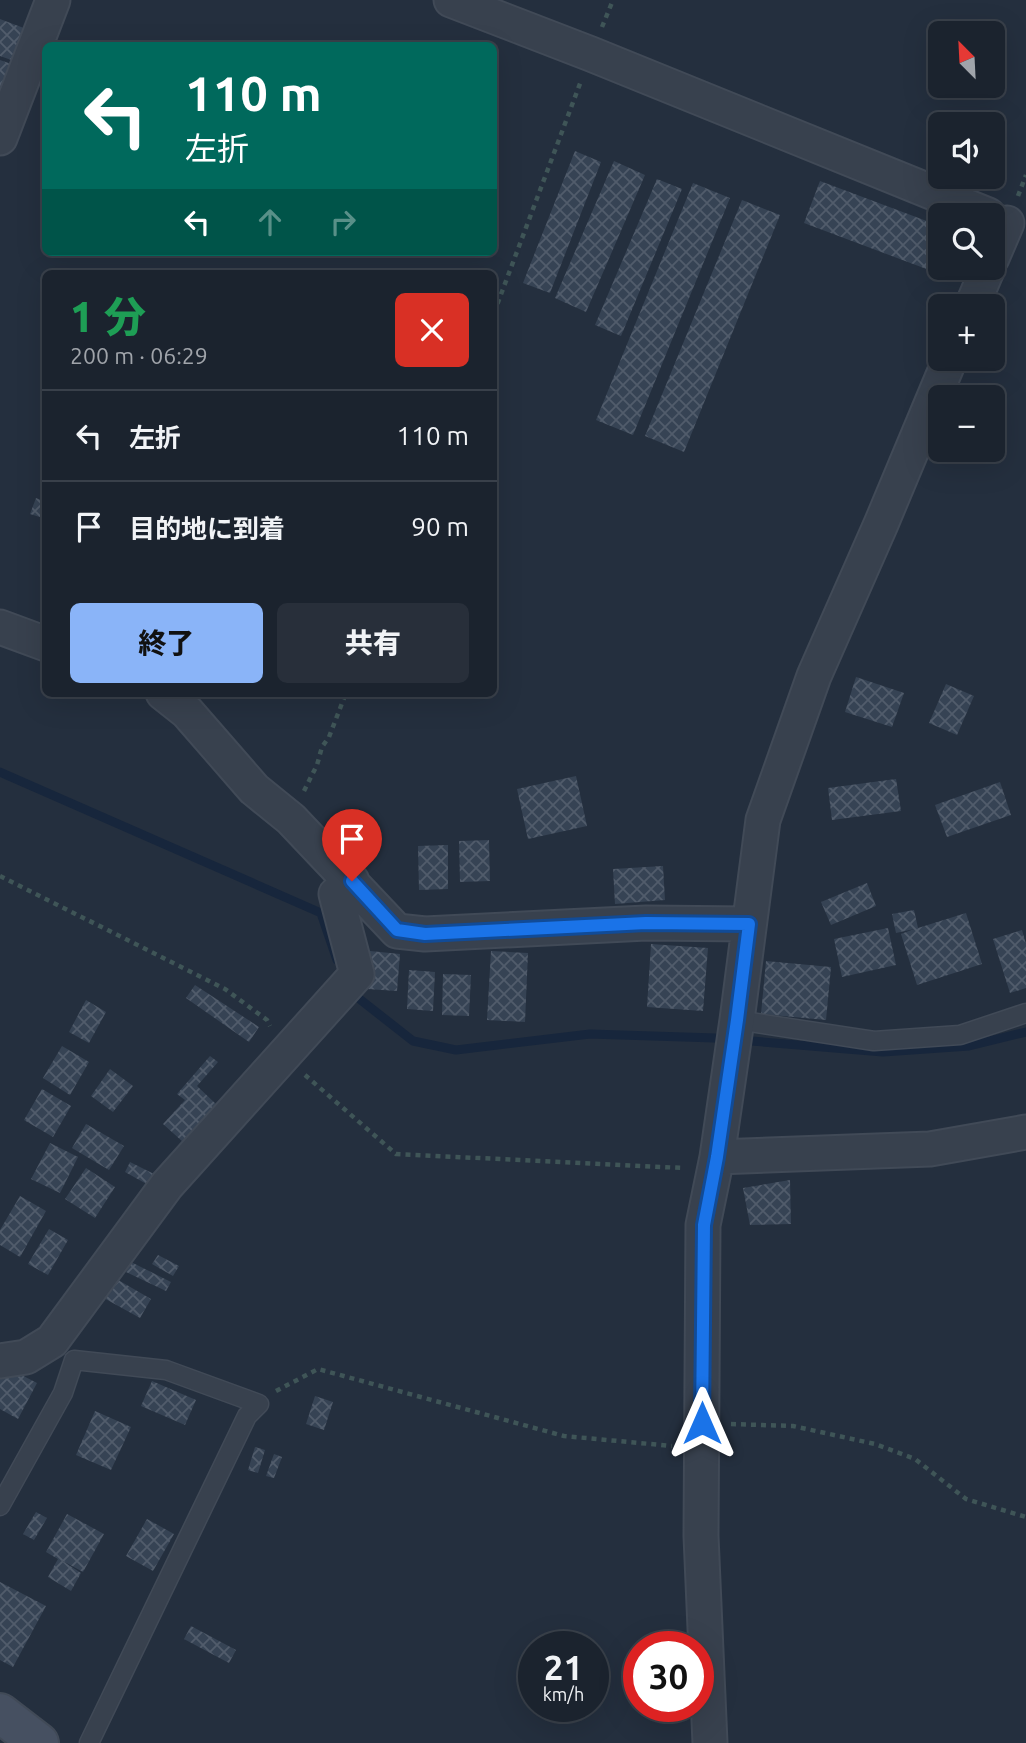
<!DOCTYPE html>
<html lang="ja">
<head>
<meta charset="utf-8">
<style>
  :root { --surface:#1b232e; --page:#282f3a; --text:#f1f3f6; --muted:#a0a4aa; --line:#39404a; --accent:#8ab4f8 }
  body { margin:0; font-family:Ubuntu,"Noto Sans JP",sans-serif; background:var(--page); color:var(--text); height:100vh; display:flex; flex-direction:column; font-size:26px; white-space:nowrap }
  * { box-sizing:border-box; margin:0 }
  p { font-size:23px; color:var(--muted) }
  .icon { flex:none; width:38px; height:38px; fill:none; stroke:currentColor; stroke-width:2; stroke-linecap:round; stroke-linejoin:round }
  .map { position:relative; flex:1; overflow:hidden }
  .details { position:absolute; left:42px; top:270px; width:455px; height:427px; display:flex; flex-direction:column; background:var(--surface); border-radius:10px; box-shadow:0 7px 28px #0002,0 0 0 2px var(--line) }
  .details>* { flex:none }
  .hud { position:absolute; left:42px; top:42px; width:455px; height:214px; border-radius:10px; box-shadow:0 7px 28px #0002,0 0 0 2px var(--line); background:#00695c; color:#fff; overflow:hidden }
  .needle { width:46px; rotate:336deg }
  .fabs { position:absolute; left:928px; top:21px; display:grid; gap:14px }
  .fabs a { display:grid; place-items:center; width:77px; height:77px; border-radius:10px; background:var(--surface); box-shadow:0 7px 28px #0002,0 0 0 2px var(--line); font-size:35px }
  .speed { position:absolute; left:518px; top:1631px; display:flex; gap:14px; font-size:35px; font-weight:700; text-align:center }
  .speed>* { display:grid; place-content:center; width:91px; height:91px; border-radius:50%; background:var(--surface); box-shadow:0 7px 28px #0002,0 0 0 2px var(--line); line-height:1 }
  .speed small { font-size:18px; font-weight:400 }
  .speed .limit { border:10px solid #d22; background:#fff; color:#111 }
  .pin { position:absolute; display:grid; place-items:center; width:60px; height:60px; color:#fff; margin:-72px -30px; border-radius:50% 50% 50% 0; rotate:-45deg; box-shadow:0 0 7px #0007 }
  .pin .icon { rotate:45deg }
  .me { position:absolute; width:77px; margin:-38px; rotate:0deg; stroke-linejoin:round; filter:drop-shadow(0 0 5px #0008) }
  .turn { display:flex; align-items:center; gap:24px; height:147px; padding:0 28px; font-size:32px }
  .turn .icon { width:91px; height:91px; stroke-width:2.5 }
  .turn b { display:block; font-size:49px; line-height:60px }
  .lanes { display:flex; align-items:center; height:66px; padding:0 28px; background:#0003; justify-content:center; gap:35px; direction:ltr }
  .lanes .off { opacity:.35 }
  .round { display:grid; place-items:center; flex:none; width:74px; height:74px; border-radius:10px; background:var(--page) }
  .summary { display:flex; align-items:center; justify-content:space-between; height:119px; padding:0 28px }
  h1 { font-size:42px; font-weight:800; line-height:52px; color:#1e9e55 }
  .button { display:flex; gap:14px; margin-top:auto; padding:14px 28px }
  .button a { flex:1; height:80px; border-radius:10px; background:var(--accent); color:#111; font-size:28px; font-weight:800; line-height:80px; text-align:center }
  .button a+a { background:var(--page); color:var(--text) }
  ul { padding:0; list-style:none }
  li { display:flex; align-items:center; gap:21px; height:91px; padding:0 28px; border-top:2px solid var(--line) }
  li div { flex:1 }
  li b { display:block; font-size:26px }
  li em { font-style:normal }
  .map>svg:first-child { display:block }
  .lines { fill:none; stroke-linecap:round; stroke-linejoin:round }
  .stream { stroke:#17263c; stroke-width:9 }
  .building { fill:url(#building-cross-hatch) }
  .lane-casing { stroke:#414a57; stroke-width:21 }
  .street-casing { stroke:#414a57; stroke-width:37 }
  .secondary-casing { stroke:#414a57; stroke-width:42 }
  .path { stroke:#3f5557; stroke-width:4.5; stroke-dasharray:5 5; stroke-linecap:butt }
  .lane { stroke:#38414e; stroke-width:18 }
  .street { stroke:#38414e; stroke-width:33 }
  .secondary { stroke:#465061; stroke-width:38 }
  .route-casing { stroke:#114b97; stroke-width:18 }
  .route { stroke:#1a73e8; stroke-width:12 }
</style>
</head>
<body>
<div class="map">
<svg width="1026" height="1743" viewBox="0 0 1026 1743">
  <defs>
    <pattern id="building-cross-hatch" width="8" height="8" patternUnits="userSpaceOnUse" patternTransform="scale(1.75)"><rect width="8" height="8" fill="#364354"/><path d="M0 0l8 8M0 8l8-8" fill="none" stroke="#515c6b"/></pattern>
  </defs>
  <rect width="100%" height="100%" fill="#242f3e"/>
  <g class="lines">
    <path class="stream" d="M0 772 321 913 337 960
      M352 988 357 997 413 1041 456 1050 590 1034 715 1038 883 1052 969 1046 1026 1032"/>
  </g>
  <path class="building" d="M0 19 29 30 17 62 0 56Z
    M0 60 14 65 0 101Z
    M575 151 601 162 550 293 523 283Z
    M614 161 645 175 586 312 555 298Z
    M657 179 682 189 621 336 595 325Z
    M820 181 940 226V268H957L953 279 804 223Z
    M693 183 730 198 633 435 596 420Z
    M742 200 780 215 684 452 645 436Z
    M36 498 46 502V519L30 514Z
    M856 677 904 693 892 727 845 712Z
    M946 684 974 696 957 735 929 723Z
    M576 776 587 826 528 839 517 789Z
    M896 779 901 811 832 820 828 788Z
    M1000 782 1011 815 947 837 935 805Z
    M489 840 490 881 460 882 459 841Z
    M448 845V889L419 890 418 846Z
    M663 866 665 900 615 904 613 869Z
    M867 883 876 906 831 925 821 902Z
    M914 910 918 928 966 913 982 964 917 985 901 934 914 929 896 933 892 914Z
    M888 928 896 965 842 977 834 939Z
    M1022 930 1026 944V988L1010 993 993 939Z
    M651 944 708 948 703 1011 647 1007Z
    M370 951 400 954 397 991 367 989Z
    M491 951 528 953 525 1022 487 1020Z
    M766 961 831 967 826 1020 761 1014Z
    M409 970 435 972 433 1011 407 1009Z
    M443 974 471 975 469 1016 442 1015Z
    M195 985 259 1027 249 1042 186 998Z
    M86 1000 106 1012 89 1043 69 1032Z
    M62 1046 89 1062 70 1095 43 1078Z
    M210 1056 218 1062 197 1086 217 1105 183 1142 163 1124 185 1100 177 1094Z
    M110 1069 133 1086 113 1112 91 1096Z
    M42 1089 71 1106 53 1137 24 1120Z
    M86 1124 124 1146 109 1170 72 1148Z
    M50 1143 78 1157 60 1193 31 1179Z
    M130 1162 158 1176 152 1187 125 1172Z
    M86 1168 115 1187 95 1218 65 1199Z
    M790 1180 791 1224 750 1225 743 1188Z
    M20 1196 46 1211 20 1257 0 1245V1230Z
    M49 1229 68 1240 48 1275 28 1264Z
    M158 1255 179 1266 173 1276 152 1264Z
    M131 1262 171 1282 166 1291 126 1272Z
    M113 1277 151 1299 140 1318 102 1297Z
    M4 1366 37 1383 18 1419 0 1409V1374Z
    M152 1381 196 1400 185 1425 141 1406Z
    M315 1396 333 1402 324 1430 306 1424Z
    M95 1411 131 1427 111 1470 76 1455Z
    M255 1447 265 1450 258 1473 248 1470Z
    M274 1454 282 1457 274 1478 266 1476Z
    M36 1512 47 1518 34 1540 23 1534Z
    M67 1514 104 1534 83 1572 61 1560 81 1573 71 1591 48 1577 58 1559 46 1552Z
    M147 1519 174 1534 153 1571 126 1556Z
    M0 1582 46 1606 13 1667 0 1660Z
    M191 1626 236 1650 229 1663 184 1639Z"/>
  <g class="lines">
    <defs>
      <path id="lane" d="M737 1020 874 1041 960 1035 1026 1013
        M0 1506 63 1393 74 1360 166 1370 259 1404 247 1416 89 1743"/>
      <path id="street" d="M451 0 591 54 988 215
        M0 138 53 0
        M992 258 1007 223
        M972 306 988 268
        M0 627 46 644
        M163 693 187 712 254 789 291 819 397 931 425 934 646 923 749 924
        M717 1157 930 1149 1026 1132
        M0 1361 26 1357 52 1341 167 1185 357 974 336 894 352 881
        M710 1743 701 1536 703 1225 717 1157 737 1020 763 820 814 676 881 524 950 359"/>
      <path id="secondary" d="M0 1713 39 1743"/>
    </defs>
    <use href="#lane" class="lane-casing"/>
    <use href="#street" class="street-casing"/>
    <use href="#secondary" class="secondary-casing"/>
    <path class="path" d="M602 27 613 0
      M1018 196 1026 175
      M494 313 581 81
      M304 791 317 765 322 747 329 737 346 693
      M0 876 225 989 267 1020 270 1026
      M305 1075 396 1154 683 1168
      M276 1391 318 1369 564 1436 672 1446
      M731 1424 793 1426 875 1444 915 1459 966 1499 1026 1517"/>
    <use href="#lane" class="lane"/>
    <use href="#street" class="street"/>
    <use href="#secondary" class="secondary"/>
  </g>
  <g class="lines">
    <defs>
      <path id="route" d="M352 881 397 930 425 934 646 923 749 924 737 1020 717 1157 704 1225 702 1423"/>
    </defs>
    <use href="#route" class="route-casing"/>
    <use href="#route" class="route"/>
  </g>
</svg>
<div class="fabs">
<a><svg class="needle" viewBox="-14 -14 28 28"><path d="M0-13l5 13h-10z" fill="#e53935"/><path d="M0 13l5-13h-10z" fill="#a0a4aa"/></svg></a>
<a><svg class="icon" aria-label="sound" viewBox="0 0 24 24"><path d="M4 9h4l5-4v14l-5-4H4zM17 9q2 3 0 6"/></svg></a>
<a><svg class="icon" aria-label="search" viewBox="0 0 24 24"><circle cx="10" cy="10" r="6"/><path d="M15 15l6 6"/></svg></a>
<a>+</a>
<a>−</a>
</div>
<div class="speed"><div>21<small>km/h</small></div><div class="limit">30</div></div>
<div class="pin" style="left:352px;top:881px;background:#d93025"><svg class="icon" aria-label="arrive" viewBox="0 0 24 24"><path d="M6 21V4h12l-3 4 3 4H6"/></svg></div>
<svg class="me" style="left:702px;top:1423px" viewBox="-20 -20 40 40"><path d="M0-17L14 15 0 8-14 15z" fill="#1a73e8" stroke="#fff" stroke-width="4"/></svg>
<div class="hud">
<div class="turn"><svg class="icon" aria-label="left" viewBox="0 0 24 24"><path d="M17 20v-9H6M10 6l-5 5 5 5"/></svg><div><b>110 m</b>左折</div></div>
<div class="lanes"><svg class="icon" aria-label="left" viewBox="0 0 24 24"><path d="M17 20v-9H6M10 6l-5 5 5 5"/></svg><svg class="icon off" aria-label="ahead" viewBox="0 0 24 24"><path d="M12 20V5M6 11l6-6 6 6"/></svg><svg class="icon off" aria-label="right" viewBox="0 0 24 24"><path d="M7 20v-9h11M14 6l5 5-5 5"/></svg></div>
</div>
<section class="details">
<div class="summary"><div><h1>1 分</h1><p>200 m · 06:29</p></div><a class="round" style="background:#d93025;color:#fff"><svg class="icon" aria-label="close" viewBox="0 0 24 24"><path d="M6 6l12 12M18 6L6 18"/></svg></a></div>
<ul>
<li><svg class="icon" aria-label="left" viewBox="0 0 24 24"><path d="M17 20v-9H6M10 6l-5 5 5 5"/></svg><div><b>左折</b></div><em>110 m</em></li>
<li><svg class="icon" aria-label="arrive" viewBox="0 0 24 24"><path d="M6 21V4h12l-3 4 3 4H6"/></svg><div><b>目的地に到着</b></div><em>90 m</em></li>
</ul>
<div class="button"><a>終了</a><a>共有</a></div>
</section>
</div>
</body>
</html>
